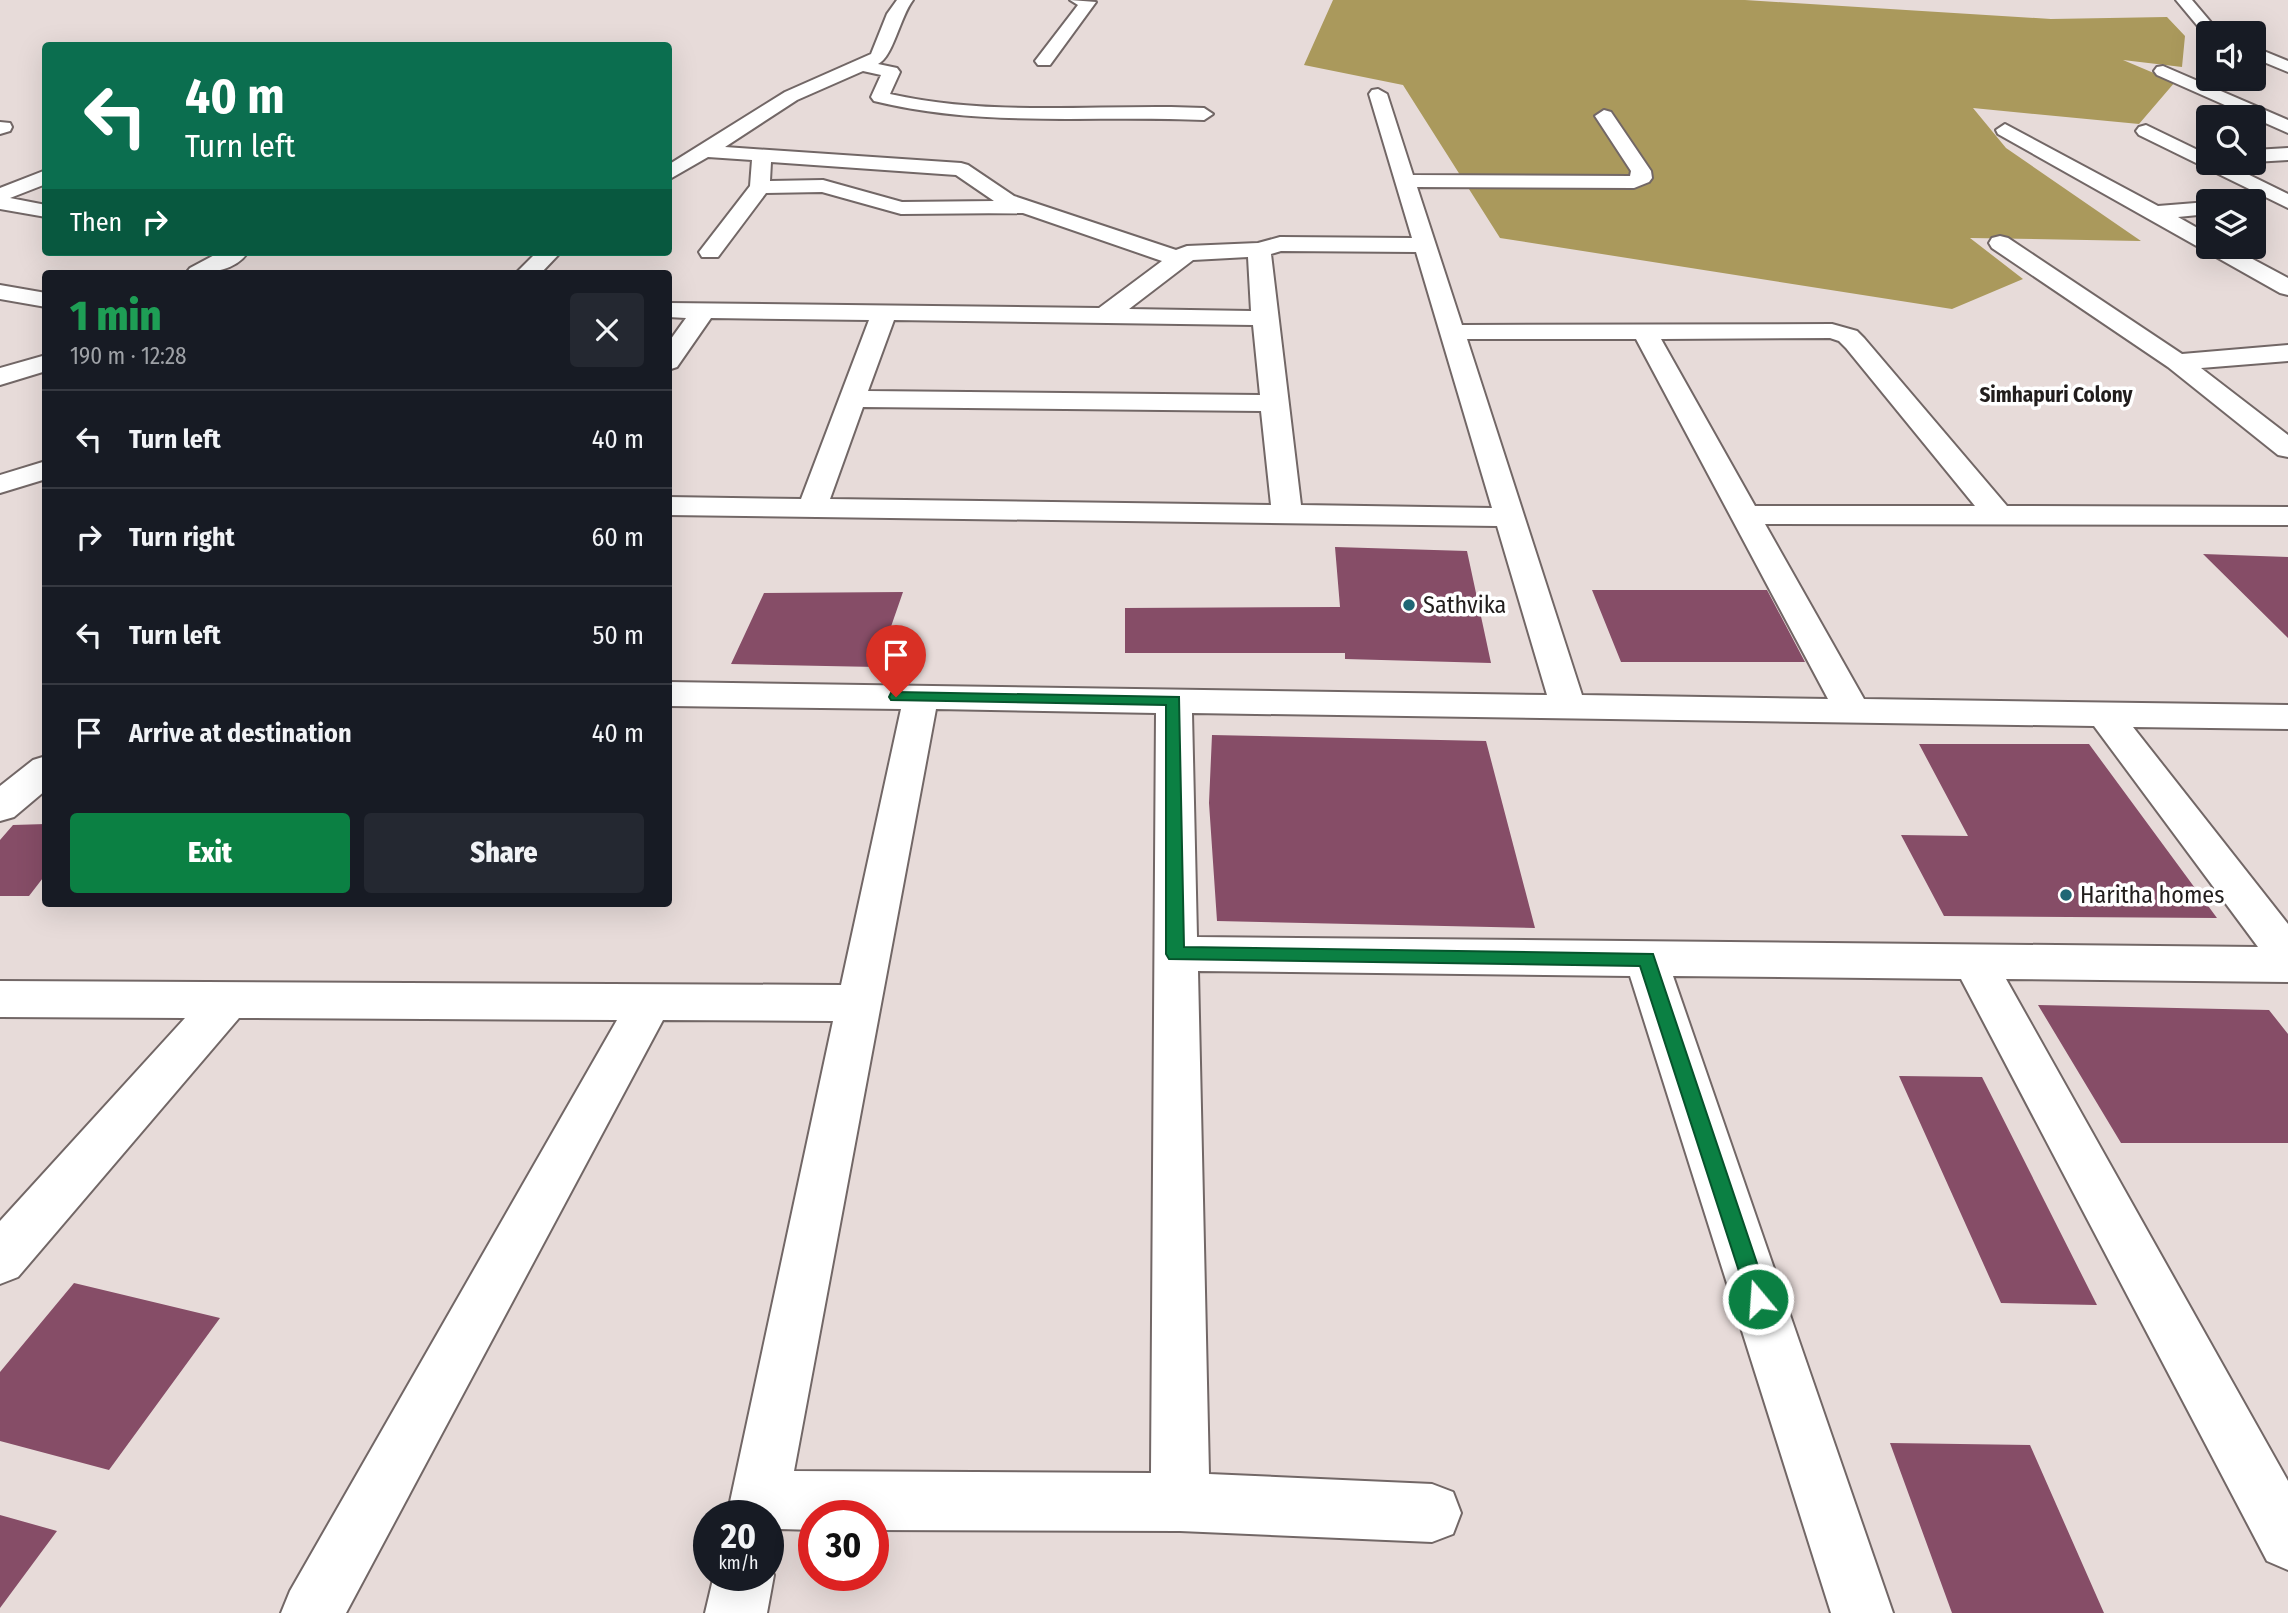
<!DOCTYPE html>
<html lang="en">
<head>
<meta charset="utf-8">
<style>
  :root { --surface:#171b24; --page:#242831; --text:#f1f3f6; --muted:#9ea1a6; --line:#363941; --accent:#0b8043 }
  body { margin:0; font-family:"Fira Sans Condensed",sans-serif; background:var(--page); color:var(--text); height:100vh; display:flex; flex-direction:column; font-size:26px; white-space:nowrap }
  * { box-sizing:border-box; margin:0 }
  p { font-size:23px; color:var(--muted) }
  .icon { flex:none; width:38px; height:38px; fill:none; stroke:currentColor; stroke-width:2; stroke-linecap:round; stroke-linejoin:round }
  .map { position:relative; flex:1; overflow:hidden }
  .drawer { position:absolute; left:42px; top:270px; width:630px; height:637px; display:flex; flex-direction:column; background:var(--surface); border-radius:7px; box-shadow:0 7px 28px #0002 }
  .drawer>* { flex:none }
  .top-card { position:absolute; left:42px; top:42px; width:630px; height:214px; border-radius:7px; box-shadow:0 7px 28px #0002; background:#0b6e4f; color:#fff; overflow:hidden }
  .tools { position:absolute; left:2196px; top:21px; display:grid; gap:14px }
  .tools a { display:grid; place-items:center; width:70px; height:70px; border-radius:7px; background:var(--surface); box-shadow:0 7px 28px #0002; font-size:35px }
  .speed { position:absolute; left:693px; top:1500px; display:flex; gap:14px; font-size:35px; font-weight:700; text-align:center }
  .speed>* { display:grid; place-content:center; width:91px; height:91px; border-radius:50%; background:var(--surface); box-shadow:0 7px 28px #0002; line-height:1 }
  .speed small { font-size:18px; font-weight:400 }
  .speed .limit { border:10px solid #d22; background:#fff; color:#111 }
  .pin { position:absolute; display:grid; place-items:center; width:60px; height:60px; color:#fff; margin:-72px -30px; border-radius:50% 50% 50% 0; rotate:-45deg; box-shadow:0 0 7px #0007 }
  .pin .icon { rotate:45deg }
  .me { position:absolute; width:77px; margin:-38px; rotate:342deg; stroke-linejoin:round; filter:drop-shadow(0 0 5px #0008) }
  .turn { display:flex; align-items:center; gap:24px; height:147px; padding:0 28px; font-size:32px }
  .turn .icon { width:91px; height:91px; stroke-width:2.5 }
  .turn b { display:block; font-size:49px; line-height:60px }
  .then { display:flex; align-items:center; height:66px; padding:0 28px; background:#0003; gap:14px; font-size:26px }
  .round { display:grid; place-items:center; flex:none; width:74px; height:74px; border-radius:7px; background:var(--page) }
  .summary { display:flex; align-items:center; justify-content:space-between; height:119px; padding:0 28px }
  h1 { font-size:42px; font-weight:800; line-height:52px; color:#1e9e55 }
  .button { display:flex; gap:14px; margin-top:auto; padding:14px 28px }
  .button a { flex:1; height:80px; border-radius:7px; background:var(--accent); color:#fff; font-size:28px; font-weight:800; line-height:80px; text-align:center }
  .button a+a { background:var(--page); color:var(--text) }
  ul { padding:0; list-style:none }
  li { display:flex; align-items:center; gap:21px; height:98px; padding:0 28px; border-top:2px solid var(--line) }
  li div { flex:1 }
  li b { display:block; font-size:26px }
  li em { font-style:normal }
  .map>svg:first-child { display:block }
  .forest { fill:#aa995c }
  .building { fill:#864d67 }
  .lines { fill:none; stroke-linecap:round; stroke-linejoin:round }
  .minor-casing { stroke:#726766; stroke-width:4 }
  .minor { fill:#fff; fill-rule:evenodd }
  .route { fill:#0b8043; stroke:#07532c; stroke-width:2 }
  .poi-dot { fill:#1f6675; stroke:#fff; stroke-width:2.5 }
  .labels { text-anchor:middle; dominant-baseline:central; stroke-width:7; stroke-linejoin:round; paint-order:stroke }
  .far-neighbourhood-label { font-size:21px; font-weight:bold; fill:#211d1c; stroke:#fff }
  .poi-label { font-size:24px; fill:#211d1c; stroke:#fff; text-anchor:start }
</style>
</head>
<body>
<div class="map">
<svg width="2288" height="1613" viewBox="0 0 2288 1613">
  <rect width="100%" height="100%" fill="#e7dbd9"/>
  <path class="forest" d="M1333 0H1745L2051 19 2167 17 2185 36 2182 67 2123 60 2175 82 2139 124 1973 108 2006 148 2141 241 1970 238 2023 279 1952 309 1500 238 1403 85 1304 65Z"/>
  <path class="building" d="M1335 547 1467 551 1491 663 1345 659V653H1125V608L1340 607Z
    M2203 554 2288 557V638Z
    M1592 590H1767L1805 662H1621Z
    M903 592 877 667 731 664 764 593Z
    M1212 735 1486 741 1535 928 1217 921 1209 803Z
    M1919 744H2089L2217 918 1944 916 1901 835 1968 836Z
    M46 824V874L29 896H0V840L13 825Z
    M2038 1005 2269 1010 2288 1034V1143H2121Z
    M1899 1076 1982 1077 2097 1305 2001 1303Z
    M74 1283 220 1318 109 1470 0 1441V1372Z
    M1890 1443 2030 1445 2104 1613H1952Z
    M0 1515 57 1531 0 1608Z"/>
  <g class="lines">
    <defs>
      <path id="minor" d="M897 0H913C900 17 893 57 878 64L897 68 900 72 890 94C982 115 1077 106 1171 107L1204 108 1213 114 1204 120C1093 115 983 128 874 101L871 97 881 75 863 71 797 100 725 147 961 163 968 165 1014 196 1176 250 1187 246 1258 243 1280 237 1412 238 1369 94 1372 90 1378 89 1387 94 1413 175 1630 176 1631 171 1595 116 1604 110 1611 112 1651 171 1652 178 1649 182 1634 188 1417 187 1462 325 1832 324 1857 331 1864 338 2007 506 2288 507V525L1765 524 1864 699 2288 705V729L2133 727 2288 924V982L2006 979 2288 1481V1570L2267 1561 1961 979 1673 976 1893 1613H1831L1630 976 1198 971 1209 1474 1432 1484 1453 1492 1461 1513 1453 1534 1432 1542 1180 1531 873 1530V1516H814V1530L780 1529 777 1537 768 1540V1516H727L833 1021 663 1020 346 1613H281L290 1591 617 1020 239 1018 18 1277 0 1284V1221L185 1018 0 1017V981L841 985 901 709 668 706V682L1547 695 1497 526 668 515V497L801 499 869 320 711 318 677 367 668 370V343L686 318 668 317V303L1099 308 1162 261 1023 213 901 214 822 192 766 193 718 257H702L699 252 750 186 752 160 708 157 668 180V165L785 92 871 54 887 14ZM771 162 956 175 994 201 902 202 823 180 770 181ZM1281 251 1416 252 1492 508 1301 505 1271 254ZM1248 257 1251 311 1129 309 1193 260ZM894 320 1253 325 1260 395 868 391ZM1830 338 1839 341 1846 348 1975 506H1755L1661 339ZM1467 339H1636L1828 699 1582 695ZM863 407 1261 411 1271 505 830 499ZM936 709 1156 713 1151 1473 794 1471ZM1192 713 2094 726 2258 947 1197 937Z
        M1070 0 1096 2 1050 65H1038L1035 61 1078 5Z
        M2176 0H2192L2220 33H2208V37L2206 36Z
        M2254 47 2288 61V72L2254 58Z
        M2163 66 2288 120V133L2157 75 2154 71 2157 67Z
        M0 122 10 123 12 127 10 131 0 134Z
        M2005 124 2158 206 2208 202V214L2178 217 2208 234V247H2230L2288 278V295L2280 293 1998 134 1996 130Z
        M2146 125 2208 155V163H2225L2288 194V208L2139 135 2136 131 2139 127Z
        M2288 148V160L2254 162V150Z
        M46 170V184L10 198 46 205V217L0 209V188Z
        M2000 236 2008 238 2182 354 2288 345V361L2201 368 2288 435V457L2278 455 2168 367 1992 248 1989 243 1992 238Z
        M220 252H248C235 272 208 273 186 273L190 268Z
        M537 252H561L541 273H516Z
        M0 285 46 293V307L0 299Z
        M46 355V371L0 385V368Z
        M46 461V479L0 493V475Z
        M46 756V790L14 817 0 821V786L33 760Z
        M768 1560 774 1575 767 1613H705L714 1575H768Z"/>
    </defs>
    <use href="#minor" class="minor-casing"/>
    <use href="#minor" class="minor"/>
  </g>
  <path class="route" d="M896 692 1179 697 1184 947 1653 954 1769 1299 1766 1307 1758 1310 1751 1307 1748 1299 1640 966 1169 959 1166 954V705L891 700 889 697 891 693Z"/>
  <g class="poi-dot">
    <circle cx="1409" cy="605" r="7"/>
    <circle cx="2066" cy="895" r="7"/>
  </g>
  <g class="labels">
    <g class="far-neighbourhood-label">
      <text x="2056" y="395">Simhapuri Colony</text>
    </g>
    <g class="poi-label">
      <text x="1423" y="605">Sathvika</text>
      <text x="2080" y="895">Haritha homes</text>
    </g>
  </g>
</svg>
<div class="tools">
<a><svg class="icon" aria-label="sound" viewBox="0 0 24 24"><path d="M4 9h4l5-4v14l-5-4H4zM17 9q2 3 0 6"/></svg></a>
<a><svg class="icon" aria-label="search" viewBox="0 0 24 24"><circle cx="10" cy="10" r="6"/><path d="M15 15l6 6"/></svg></a>
<a><svg class="icon" aria-label="layers" viewBox="0 0 24 24"><path d="M12 4l9 5-9 5-9-5zM3 14l9 5 9-5"/></svg></a>
</div>
<div class="speed"><div>20<small>km/h</small></div><div class="limit">30</div></div>
<div class="pin" style="left:896px;top:697px;background:#d93025"><svg class="icon" aria-label="arrive" viewBox="0 0 24 24"><path d="M6 21V4h12l-3 4 3 4H6"/></svg></div>
<svg class="me" style="left:1758px;top:1299px" viewBox="-20 -20 40 40"><circle r="17" fill="#0b8043" stroke="#fff" stroke-width="3"/><path d="M0-11L8 9 0 5-8 9z" fill="#fff"/></svg>
<div class="top-card">
<div class="turn"><svg class="icon" aria-label="left" viewBox="0 0 24 24"><path d="M17 20v-9H6M10 6l-5 5 5 5"/></svg><div><b>40 m</b>Turn left</div></div>
<div class="then">Then<svg class="icon" aria-label="right" viewBox="0 0 24 24"><path d="M7 20v-9h11M14 6l5 5-5 5"/></svg></div>
</div>
<section class="drawer">
<div class="summary"><div><h1>1 min</h1><p>190 m · 12:28</p></div><a class="round"><svg class="icon" aria-label="close" viewBox="0 0 24 24"><path d="M6 6l12 12M18 6L6 18"/></svg></a></div>
<ul>
<li><svg class="icon" aria-label="left" viewBox="0 0 24 24"><path d="M17 20v-9H6M10 6l-5 5 5 5"/></svg><div><b>Turn left</b></div><em>40 m</em></li>
<li><svg class="icon" aria-label="right" viewBox="0 0 24 24"><path d="M7 20v-9h11M14 6l5 5-5 5"/></svg><div><b>Turn right</b></div><em>60 m</em></li>
<li><svg class="icon" aria-label="left" viewBox="0 0 24 24"><path d="M17 20v-9H6M10 6l-5 5 5 5"/></svg><div><b>Turn left</b></div><em>50 m</em></li>
<li><svg class="icon" aria-label="arrive" viewBox="0 0 24 24"><path d="M6 21V4h12l-3 4 3 4H6"/></svg><div><b>Arrive at destination</b></div><em>40 m</em></li>
</ul>
<div class="button"><a>Exit</a><a>Share</a></div>
</section>
</div>
</body>
</html>
